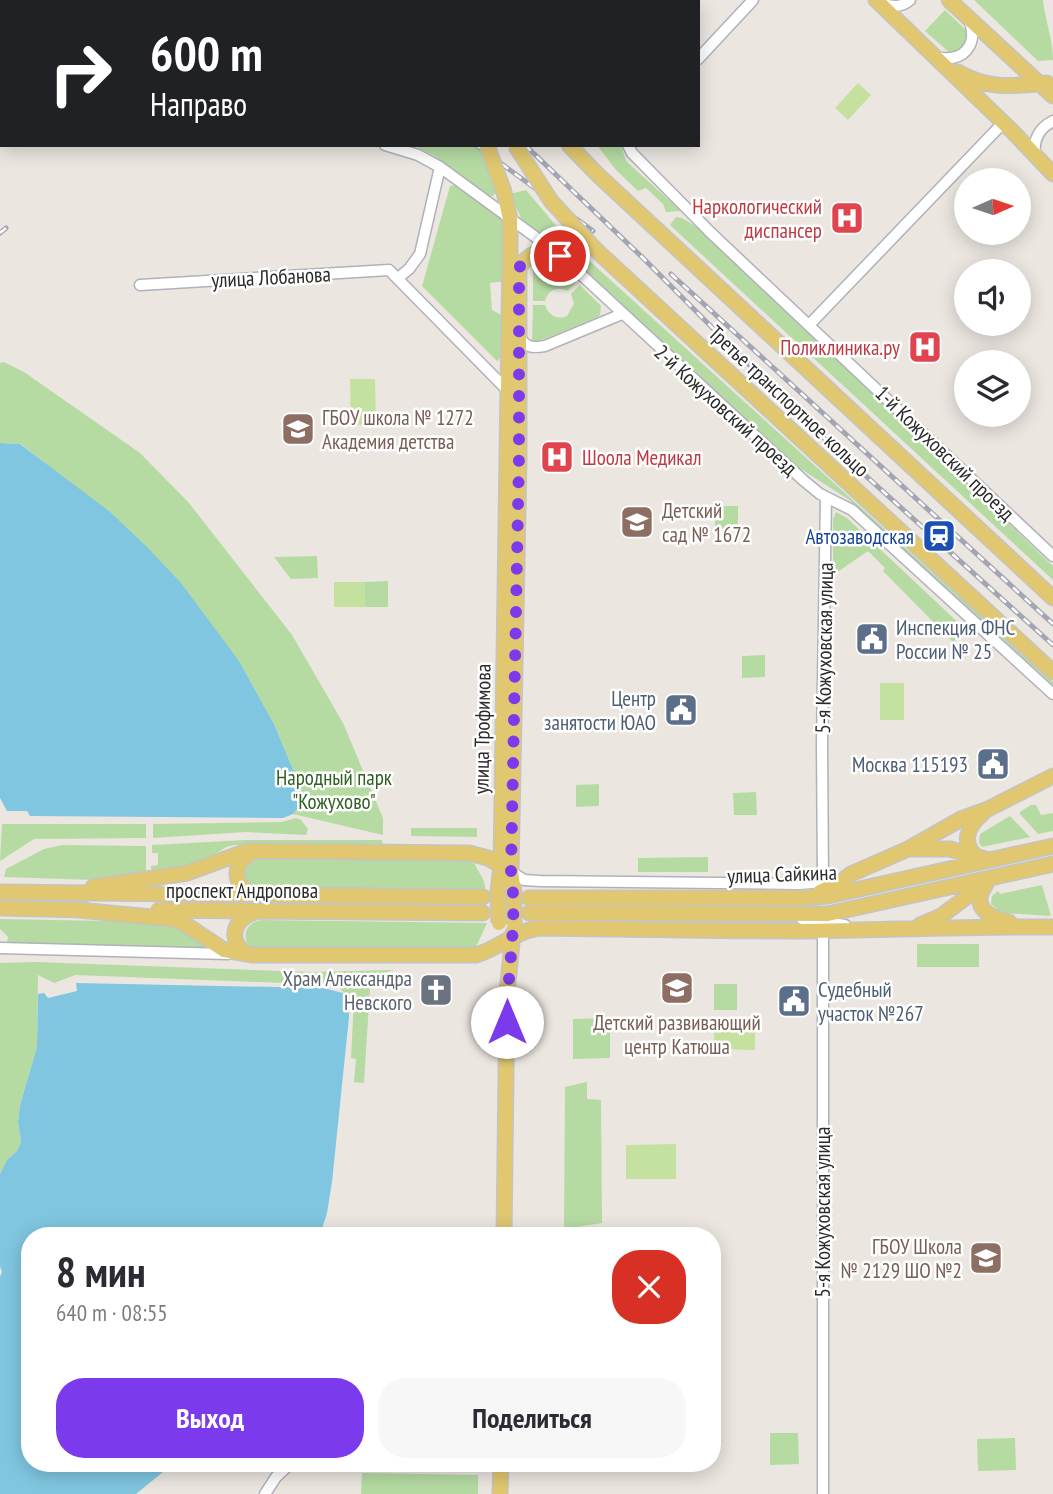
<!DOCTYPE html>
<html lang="ru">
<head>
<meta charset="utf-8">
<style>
  :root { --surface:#fff; --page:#f7f7f7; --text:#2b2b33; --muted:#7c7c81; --accent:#7c3aed }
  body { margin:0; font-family:"PT Sans Narrow",sans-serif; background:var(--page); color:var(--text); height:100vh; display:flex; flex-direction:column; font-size:26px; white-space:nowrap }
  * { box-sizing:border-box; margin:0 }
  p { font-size:23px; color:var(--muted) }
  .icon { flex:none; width:38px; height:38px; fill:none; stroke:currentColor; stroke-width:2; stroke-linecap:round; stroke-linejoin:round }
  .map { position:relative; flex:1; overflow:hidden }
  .side { position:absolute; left:21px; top:1227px; width:700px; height:245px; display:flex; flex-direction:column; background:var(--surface); border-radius:28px; box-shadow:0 4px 18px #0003 }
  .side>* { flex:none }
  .guide { position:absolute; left:0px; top:0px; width:700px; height:147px; box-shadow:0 4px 18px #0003; background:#202124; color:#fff; overflow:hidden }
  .needle { width:46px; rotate:87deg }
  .buttons { position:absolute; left:954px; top:168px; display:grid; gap:14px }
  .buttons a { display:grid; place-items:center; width:77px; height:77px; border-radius:50%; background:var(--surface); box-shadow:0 4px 18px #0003; font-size:35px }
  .pin { position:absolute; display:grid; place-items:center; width:60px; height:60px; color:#fff; margin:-30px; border:4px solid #fff; border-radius:50%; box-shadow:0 2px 7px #0007 }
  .me { position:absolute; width:77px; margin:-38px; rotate:0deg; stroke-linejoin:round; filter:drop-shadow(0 0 5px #0008) }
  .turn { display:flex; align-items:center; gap:24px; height:147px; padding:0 35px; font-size:32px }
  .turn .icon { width:91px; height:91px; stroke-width:2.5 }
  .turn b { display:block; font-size:49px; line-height:60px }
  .round { display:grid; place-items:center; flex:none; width:74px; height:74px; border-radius:28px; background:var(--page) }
  .headline { display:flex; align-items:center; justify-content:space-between; height:119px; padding:0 35px }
  h1 { font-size:42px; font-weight:700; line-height:52px }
  .button { display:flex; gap:14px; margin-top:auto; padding:14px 35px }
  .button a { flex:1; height:80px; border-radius:28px; background:var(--accent); color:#fff; font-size:28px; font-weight:700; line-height:80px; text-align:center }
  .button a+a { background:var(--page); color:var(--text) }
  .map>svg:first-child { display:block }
  .green { fill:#b5dba3 }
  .pitch { fill:#c5e1a0 }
  .water { fill:#80c6e0 }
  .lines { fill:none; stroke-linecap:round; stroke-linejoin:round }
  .minor-casing { stroke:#b0b1ba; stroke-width:13 }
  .major-casing { stroke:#c4c4c4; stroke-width:17 }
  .minor { stroke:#fff; stroke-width:10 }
  .major { stroke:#e0c770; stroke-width:14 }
  .rail-casing { stroke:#a3a5b3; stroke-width:5 }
  .rail { stroke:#fff; stroke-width:2.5; stroke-dasharray:8; stroke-linecap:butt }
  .major-bridge-casing { stroke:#c4c4c4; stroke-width:17; stroke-linecap:butt }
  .major-bridge { stroke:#e0c770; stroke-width:14 }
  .route { stroke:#7c3aed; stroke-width:12; stroke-dasharray:0 21.6 }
  .labels { text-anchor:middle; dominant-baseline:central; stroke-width:5; stroke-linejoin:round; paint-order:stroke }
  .health-label { font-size:21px; fill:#be3a42; stroke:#fff; text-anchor:end }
  .street-label { font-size:21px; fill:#2b2b2b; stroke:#fff }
  .education-label { font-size:21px; fill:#785e54; stroke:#fff; text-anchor:start }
  .transit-label { font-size:21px; fill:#164399; stroke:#fff; text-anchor:end }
  .service-label { font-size:21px; fill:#4e5e75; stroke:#fff; text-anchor:start }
  .park-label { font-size:21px; fill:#306024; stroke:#fff }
  .worship-label { font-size:21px; fill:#5b616d; stroke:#fff; text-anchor:end }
</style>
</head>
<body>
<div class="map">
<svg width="1053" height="1494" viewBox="0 0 1053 1494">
  <rect width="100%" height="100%" fill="#ebe6e0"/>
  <path class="green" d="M974 0H1043C1045 21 1053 38 1053 60L1038 61Z
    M945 10 971 35 970 42 952 55 925 31Z
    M413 145H471L483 151 496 192 493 196H488L435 156Z
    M597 145H621L626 161 681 211 666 212 663 204 646 188 638 191 616 170Z
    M459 185 504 221 506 281 490 283 492 310 505 317V354L497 361 422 286 450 186Z
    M526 190 573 246 1009 642 1053 682V685L848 499 793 464 566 253 522 220 510 194Z
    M676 217 682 218 700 229 1053 566V580L670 225Z
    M546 258 553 260 576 282 568 291C557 286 548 290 545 301H533V261Z
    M580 285 601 306 600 315 596 318 532 344 533 305H545C549 316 557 320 567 316L574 304 571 294Z
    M4 362 24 372 140 453 189 503 292 635 343 723 383 818V835L293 814 299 806 301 797 299 784 274 724 239 661 45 463 21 444 0 443V363Z
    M738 506V528L715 529V506Z
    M836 512 847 518 966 630 953 642 883 571 885 568 868 551 833 575V519Z
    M317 556 318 578 291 579 274 557Z
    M388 581V607H365V582Z
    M765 655V677L742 678V656Z
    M599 784V806L576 807V785Z
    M756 792 757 815H734L733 793Z
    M1031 805H1036L1041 815 1053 813V831L1038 834 1020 814V812Z
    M1010 816 1030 837 982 847 979 843 980 834Z
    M296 818 301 820 308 829 306 835 246 832 153 838V824L282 822Z
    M2 824H146V838L34 839 0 861Z
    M411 828H477V837L411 836Z
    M246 840H382L383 845H234L226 847 192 869 152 876 151 866 158 865V853H152V845Z
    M62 845 146 846V875L94 880 4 877 6 869 44 849Z
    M708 857V872H638V858Z
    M257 859 463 860 474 863 484 881 486 892 257 888C246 885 241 876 246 865Z
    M1042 885 1051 916 1002 913 991 904 992 896 998 891 1000 894Z
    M0 919 161 922 182 928 212 950 7 942 8 937 0 929Z
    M261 920 487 923 475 949H251C241 937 245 923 261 920Z
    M917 944H979V967H917Z
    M35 962 311 972 394 970 384 973 370 987 364 1083 354 1082 356 1059 351 1058 354 1000H350L337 985 75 975 54 983 38 975 37 1047 20 1105 18 1122 21 1142 17 1151 7 1160 0 1174V963Z
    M714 984H737V1010H714Z
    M610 1018V1058L573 1059V1019Z
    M587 1082V1099L601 1100 602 1223 564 1229 565 1087Z
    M770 1433H798L799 1464 770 1465Z
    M1015 1438 1016 1470 978 1471 977 1439Z
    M362 1473 478 1475V1494H361Z"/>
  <path class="pitch" d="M858 83 871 95 848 120 835 108Z
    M350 379H375L376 424 351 425Z
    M334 582H365V607H334Z
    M880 683H904V720H880Z
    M714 1022H755V1050L714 1049Z
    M676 1144V1179H626V1145Z"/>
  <path class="water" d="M0 443 20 444 109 511 146 546 181 583 239 661 274 724 299 784 301 797 299 806 293 814 283 818 30 816 27 811H7L0 798Z
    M76 983 323 988 343 993 349 1001V1017L332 1182 327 1213 320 1235 30 1236V1463H174L136 1494H0V1277L2 1272 0 1266V1174L7 1160 17 1151 21 1142 18 1122 20 1105 37 1047 38 994 44 993 48 998 77 991Z"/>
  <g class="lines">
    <defs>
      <path id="minor" d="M99 0 102 2
        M43 2 44 0
        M882 3C892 7 901 8 910 0
        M936 57C963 63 979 46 969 19
        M698 59 753 0
        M0 82 2 79
        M385 145 418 155 440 167 560 255 803 480 820 494 852 510 1053 694
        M628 145 632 153 710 232 1053 556
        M1035 155C1033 140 1039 128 1053 121
        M398 278 409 269 420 254 440 167
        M140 285 389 270 510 393
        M810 324 1003 123
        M519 336C526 348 532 348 545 346L622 314
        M507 869 524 880 540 881 799 884 827 882
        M823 882 822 744 826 497
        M802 919 845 925
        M0 948 228 954
        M265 1494 276 1477 291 1463
        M823 1494V930"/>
      <path id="major" d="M447 0V2
        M465 0V2
        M493 0 494 2
        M876 0 1012 131 1053 174
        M949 0 1053 96
        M958 72C987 90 1015 86 1047 83
        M569 145 598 175 1053 598
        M596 250 1053 672
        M908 849H950L988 860
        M252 853C230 862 233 890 256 895
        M977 857C960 843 968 826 982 814
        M985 886C970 907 990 918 1009 922
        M93 887 187 873 247 851 469 853 488 858 501 866
        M0 892 483 897
        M498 892 501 866 510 252V219L504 192
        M514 892 511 872 519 456V268C530 251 541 249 560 255
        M820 892 838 884 851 874 908 849 961 819 988 809 1053 776
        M529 898H799L828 896 1053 846
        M0 908 86 910
        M78 910 173 919 185 924 224 950 253 955H476C498 949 517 930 540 928 627 929 715 931 802 931 886 930 969 926 1053 927
        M159 910 483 913
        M529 913 828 914 1053 864
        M920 925 941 916 988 881
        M247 954C227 941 233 919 255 912
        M504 1236 507 993 513 933
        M500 1494 501 1463"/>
    </defs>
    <use href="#minor" class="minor-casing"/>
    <use href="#major" class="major-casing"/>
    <use href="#minor" class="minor"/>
    <use href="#major" class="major"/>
    <defs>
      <path id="rail" d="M370 0 372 2
        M476 145 593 231
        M525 145 644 259 804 420 1053 645
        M0 233 6 228
        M671 274 1053 624"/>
    </defs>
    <use href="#rail" class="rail-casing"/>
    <use href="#rail" class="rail"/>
    <defs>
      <path id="major-bridge" d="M487 145 504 192
        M515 145 551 201 596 250
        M498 892 499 923
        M514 924V892"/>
    </defs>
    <use href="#major-bridge" class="major-bridge-casing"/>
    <use href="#major-bridge" class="major-bridge"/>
  </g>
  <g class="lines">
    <path class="route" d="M507 1022C507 972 518 922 511 872L519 456V268C530 251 541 249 560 256"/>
  </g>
  <defs>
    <symbol id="hospital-square" viewBox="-11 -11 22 22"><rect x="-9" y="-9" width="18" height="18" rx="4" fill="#e0444e" stroke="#fff"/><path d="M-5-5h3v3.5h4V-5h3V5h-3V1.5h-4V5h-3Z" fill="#fff"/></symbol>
    <symbol id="school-square" viewBox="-11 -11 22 22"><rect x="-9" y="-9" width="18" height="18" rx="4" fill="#8d6e63" stroke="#fff"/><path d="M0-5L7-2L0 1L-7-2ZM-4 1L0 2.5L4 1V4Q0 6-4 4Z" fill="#fff"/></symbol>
    <symbol id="station-square" viewBox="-11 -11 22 22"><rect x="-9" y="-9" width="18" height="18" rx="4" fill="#1a4fb4" stroke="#fff"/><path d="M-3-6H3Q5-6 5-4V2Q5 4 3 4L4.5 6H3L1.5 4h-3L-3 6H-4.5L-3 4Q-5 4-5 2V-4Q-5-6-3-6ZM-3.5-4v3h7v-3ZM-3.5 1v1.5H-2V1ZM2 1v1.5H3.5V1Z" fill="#fff"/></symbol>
    <symbol id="civic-square" viewBox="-11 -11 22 22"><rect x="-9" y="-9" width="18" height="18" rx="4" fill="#5c6f8a" stroke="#fff"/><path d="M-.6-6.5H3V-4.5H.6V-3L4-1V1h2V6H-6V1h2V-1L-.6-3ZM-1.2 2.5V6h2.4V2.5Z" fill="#fff"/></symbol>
    <symbol id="church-square" viewBox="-11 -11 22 22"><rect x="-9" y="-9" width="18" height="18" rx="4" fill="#6b7280" stroke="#fff"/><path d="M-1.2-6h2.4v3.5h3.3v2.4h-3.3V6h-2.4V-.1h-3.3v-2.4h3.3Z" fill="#fff"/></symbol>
  </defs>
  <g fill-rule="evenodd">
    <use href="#hospital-square" x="828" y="199" width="38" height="38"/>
    <use href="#hospital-square" x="906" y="328" width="38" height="38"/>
    <use href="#school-square" x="279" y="410" width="38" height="38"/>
    <use href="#hospital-square" x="538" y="438" width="38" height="38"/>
    <use href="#school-square" x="618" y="503" width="38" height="38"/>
    <use href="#station-square" x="920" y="517" width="38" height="38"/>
    <use href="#civic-square" x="853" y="620" width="38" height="38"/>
    <use href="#civic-square" x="662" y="691" width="38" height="38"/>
    <use href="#civic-square" x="974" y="745" width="38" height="38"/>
    <use href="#school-square" x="658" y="969" width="38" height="38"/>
    <use href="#church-square" x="417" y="971" width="38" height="38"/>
    <use href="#civic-square" x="775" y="982" width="38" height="38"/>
    <use href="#school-square" x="967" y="1239" width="38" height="38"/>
  </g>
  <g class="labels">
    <g class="health-label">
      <text x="822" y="206">Наркологический<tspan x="822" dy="24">диспансер</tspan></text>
      <text x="900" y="347">Поликлиника.ру</text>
      <text x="582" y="457" text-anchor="start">Шоола Медикал</text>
    </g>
    <g class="street-label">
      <text transform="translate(271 277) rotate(-3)">улица Лобанова</text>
      <text transform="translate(789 401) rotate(43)">Третье транспортное кольцо</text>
      <text transform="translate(726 410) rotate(42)">2-й Кожуховский проезд</text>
      <text transform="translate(945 453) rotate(44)">1-й Кожуховский проезд</text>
      <text transform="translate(824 648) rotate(-89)">5-я Кожуховская улица</text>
      <text transform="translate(482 729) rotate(-89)">улица Трофимова</text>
      <text transform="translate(782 874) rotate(-2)">улица Сайкина</text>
      <text x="242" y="890">проспект Андропова</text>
      <text transform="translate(822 1212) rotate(-90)">5-я Кожуховская улица</text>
    </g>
    <g class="education-label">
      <text x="322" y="417">ГБОУ школа № 1272<tspan x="322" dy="24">Академия детства</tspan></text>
      <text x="662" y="510">Детский<tspan x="662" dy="24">сад № 1672</tspan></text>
      <text x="677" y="1022" text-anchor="middle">Детский развивающий<tspan x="677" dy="24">центр Катюша</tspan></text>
      <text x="962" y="1246" text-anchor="end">ГБОУ Школа<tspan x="962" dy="24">№ 2129 ШО №2</tspan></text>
    </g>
    <g class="transit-label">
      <text x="914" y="536">Автозаводская</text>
    </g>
    <g class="service-label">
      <text x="896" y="627">Инспекция ФНС<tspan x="896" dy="24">России № 25</tspan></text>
      <text x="656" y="698" text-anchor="end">Центр<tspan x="656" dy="24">занятости ЮАО</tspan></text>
      <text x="968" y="764" text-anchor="end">Москва 115193</text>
      <text x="818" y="989">Судебный<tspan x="818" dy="24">участок №267</tspan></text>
    </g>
    <g class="park-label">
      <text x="334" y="777">Народный парк<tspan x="334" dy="24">"Кожухово"</tspan></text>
    </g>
    <g class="worship-label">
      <text x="412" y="978">Храм Александра<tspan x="412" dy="24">Невского</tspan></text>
    </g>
  </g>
</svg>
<div class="buttons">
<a><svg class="needle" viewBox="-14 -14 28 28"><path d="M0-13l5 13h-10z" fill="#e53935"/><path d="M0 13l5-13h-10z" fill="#7c7c81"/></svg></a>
<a><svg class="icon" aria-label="sound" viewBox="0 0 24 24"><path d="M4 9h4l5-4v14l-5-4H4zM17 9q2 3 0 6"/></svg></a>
<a><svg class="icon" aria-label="layers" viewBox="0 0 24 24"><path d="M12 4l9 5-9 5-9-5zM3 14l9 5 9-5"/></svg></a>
</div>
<div class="pin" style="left:560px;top:256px;background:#d93025"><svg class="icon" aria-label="arrive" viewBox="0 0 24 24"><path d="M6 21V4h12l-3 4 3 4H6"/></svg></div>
<svg class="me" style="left:507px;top:1022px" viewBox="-20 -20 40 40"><circle r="19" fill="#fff"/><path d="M0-13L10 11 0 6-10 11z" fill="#7c3aed"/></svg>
<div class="guide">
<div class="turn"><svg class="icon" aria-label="right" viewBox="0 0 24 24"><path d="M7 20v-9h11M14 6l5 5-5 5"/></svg><div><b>600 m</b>Направо</div></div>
</div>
<section class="side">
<div class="headline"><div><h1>8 мин</h1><p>640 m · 08:55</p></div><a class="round" style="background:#d93025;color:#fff"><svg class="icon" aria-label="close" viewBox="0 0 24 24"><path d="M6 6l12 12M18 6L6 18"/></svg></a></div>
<div class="button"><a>Выход</a><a>Поделиться</a></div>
</section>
</div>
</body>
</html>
